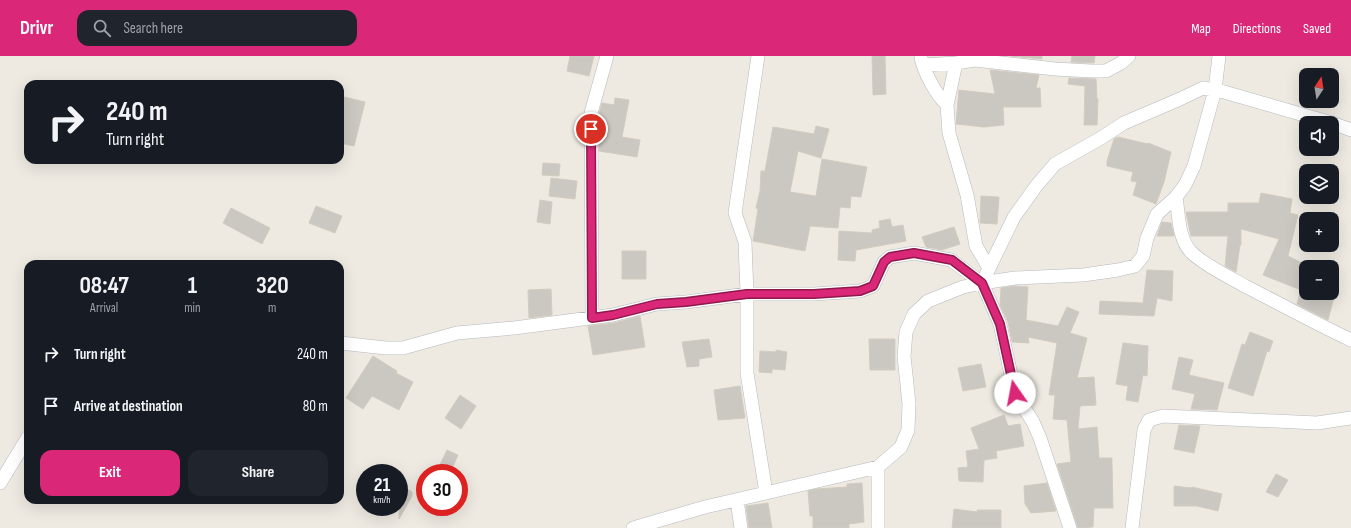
<!DOCTYPE html>
<html lang="en">
<head>
<meta charset="utf-8">
<style>
  :root { --surface:#171b24; --page:#20242c; --text:#f1f3f6; --muted:#9ea1a6; --accent:#db2777 }
  body { margin:0; font-family:"Sofia Sans Condensed",sans-serif; background:var(--page); color:var(--text); height:100vh; display:flex; flex-direction:column; font-size:15px; white-space:nowrap }
  * { box-sizing:border-box; margin:0 }
  p { font-size:13px; color:var(--muted) }
  .icon { flex:none; width:22px; height:22px; fill:none; stroke:currentColor; stroke-width:2; stroke-linecap:round; stroke-linejoin:round }
  .map { position:relative; flex:1; overflow:hidden }
  .sheet { position:absolute; left:24px; top:204px; width:320px; height:244px; display:flex; flex-direction:column; background:var(--surface); border-radius:12px; box-shadow:0 4px 16px #0002 }
  .sheet>* { flex:none }
  .top-card { position:absolute; left:24px; top:24px; width:320px; height:84px; border-radius:12px; box-shadow:0 4px 16px #0002; background:#171b24; color:var(--text); overflow:hidden }
  .needle { width:26px; rotate:12deg }
  .tools { position:absolute; left:1299px; top:12px; display:grid; gap:8px }
  .tools a { display:grid; place-items:center; width:40px; height:40px; border-radius:8px; background:var(--surface); box-shadow:0 4px 16px #0002; font-size:20px }
  .speed { position:absolute; left:356px; top:408px; display:flex; gap:8px; font-size:20px; font-weight:700; text-align:center }
  .speed>* { display:grid; place-content:center; width:52px; height:52px; border-radius:50%; background:var(--surface); box-shadow:0 4px 16px #0002; line-height:1 }
  .speed small { font-size:10px; font-weight:400 }
  .speed .limit { border:6px solid #d22; background:#fff; color:#111 }
  .pin { position:absolute; display:grid; place-items:center; width:34px; height:34px; color:#fff; margin:-17px; border:2px solid #fff; border-radius:50%; box-shadow:0 1px 4px #0007 }
  .me { position:absolute; width:44px; margin:-22px; rotate:348deg; stroke-linejoin:round; filter:drop-shadow(0 0 3px #0008) }
  .turn { display:flex; align-items:center; gap:14px; height:84px; padding:0 16px; font-size:18px }
  .turn .icon { width:52px; height:52px; stroke-width:2.5 }
  .turn b { display:block; font-size:28px; line-height:34px }
  .eta { display:flex; justify-content:space-evenly; align-items:center; height:68px; text-align:center }
  .eta b { font-size:24px; font-weight:700; line-height:28px }
  .cta { display:flex; gap:8px; margin-top:auto; padding:8px 16px }
  .cta a { flex:1; height:46px; border-radius:12px; background:var(--accent); color:#fff; font-size:16px; font-weight:700; line-height:46px; text-align:center }
  .cta a+a { background:var(--page); color:var(--text) }
  ul { padding:0; list-style:none }
  li { display:flex; align-items:center; gap:12px; height:52px; padding:0 16px }
  li div { flex:1 }
  li b { display:block; font-size:15px }
  li em { font-style:normal }
  header { display:flex; align-items:center; gap:24px; box-sizing:border-box; height:56px; padding:0 20px; background:var(--accent); color:#fff }
  header strong { font-size:19px }
  nav { display:flex; gap:22px; margin-inline-start:auto; font-size:14px }
  .search { width:280px; height:36px; background:var(--page); display:flex; align-items:center; gap:10px; box-sizing:border-box; padding:0 14px; border-radius:12px; color:var(--muted); font-size:15px }
  .map>svg:first-child { display:block }
  .building { fill:#cbc7c1; stroke:#d3cbbf }
  .lines { fill:none; stroke-linecap:round; stroke-linejoin:round }
  .minor-casing { stroke:#b5b9bd; stroke-width:14 }
  .minor { stroke:#fff; stroke-width:13 }
  .route-casing { stroke:#8e194d; stroke-width:10 }
  .route { stroke:#db2777; stroke-width:7 }
</style>
</head>
<body>
<header>
<strong>Drivr</strong>
<div class="search"><svg class="icon" aria-label="search" viewBox="0 0 24 24"><circle cx="10" cy="10" r="6"/><path d="M15 15l6 6"/></svg>Search here</div>
<nav><a>Map</a><a>Directions</a><a>Saved</a></nav>
</header>
<div class="map">
<svg width="1351" height="472" viewBox="0 0 1351 472">
  <rect width="100%" height="100%" fill="#eeeae2"/>
  <path class="building" d="M570 0H594L589 20 567 15Z
    M872 0H885L886 38 873 39Z
    M1011 0H1042V3Z
    M1072 0H1095L1094 7 1071 6Z
    M990 14 1039 19 1036 32H1040L1041 51H1003L1004 69 984 71 956 68 959 34 995 38Z
    M1069 22 1096 23 1097 43H1098L1097 69H1084L1085 30 1068 28Z
    M340 40 365 46 354 90 340 87Z
    M615 42 629 44 622 81 640 84 637 101 599 95V85L602 67H599V58L602 47 614 49Z
    M816 70 829 73 821 102 798 95 790 136 816 140 822 103 867 111 861 141 851 140 850 152 840 151 838 172 810 170 805 195 753 185 758 153 756 152 760 135 761 115H765L773 71 814 78Z
    M1118 81 1148 88V87L1171 96 1164 126 1156 148 1133 139 1137 126 1131 125 1133 116 1107 110V105L1114 83Z
    M543 107 560 108 559 120 542 119Z
    M551 122 577 125 575 143 549 140Z
    M1261 137 1292 143 1290 157 1298 159 1288 200 1306 209V236L1263 219 1279 183 1241 173V189H1240L1236 216 1225 210 1228 180H1191L1186 156H1228V147H1259Z
    M981 140 999 141 997 168 980 167Z
    M540 144 552 146 550 168 537 166Z
    M316 150 342 160 335 177 309 167Z
    M231 152 270 172 262 188 223 167Z
    M890 163 892 171 903 169 906 185 856 194 855 205 838 204 839 175 872 177V174L880 172 879 165Z
    M1162 166 1171 167 1174 180H1157Z
    M954 171 960 188 942 194 926 191 922 181Z
    M622 195H646V223H622Z
    M1147 214 1173 215 1172 245 1157 242 1154 260 1099 258 1100 245 1143 247Z
    M1015 230 1028 231 1026 264 1058 270 1067 251 1079 256 1070 277 1087 282 1077 322 1094 321 1096 349 1080 350 1078 373 1097 371 1099 402H1112V407L1113 452H1094L1093 471 1078 472 1057 408 1071 406 1067 364 1053 363 1055 339H1049L1057 287 1028 281 1029 287 1012 286 1008 266 1000 249 1001 232Z
    M551 233 552 259 529 262 528 234Z
    M1300 237H1335L1328 264 1297 248Z
    M640 260 645 291 593 299 588 270 614 267Z
    M1250 276 1273 285 1269 296 1267 295 1253 340 1228 332 1242 288 1245 289Z
    M709 283 712 301 699 303V310L687 311 682 286Z
    M869 283H895V314H870Z
    M1123 287 1148 290 1147 320 1143 319 1138 346 1126 344 1128 330 1116 328Z
    M776 294 787 296 785 314 772 313V317L759 316 760 295 776 296Z
    M373 300 397 315 396 317 413 326 399 354 372 340 363 353 346 342Z
    M1179 301 1193 304 1189 319 1224 327 1217 354 1191 353 1195 338 1172 333Z
    M981 308 986 331 963 335 958 312Z
    M740 330 745 362 718 364 714 334Z
    M460 339 476 350 461 373 445 362Z
    M1004 359 1008 370 1020 368 1024 390 996 395 997 402 984 404 983 426 959 425 958 412 968 411 966 395 979 393 971 372Z
    M1179 369 1200 370 1194 397 1174 393Z
    M447 394 458 399 450 417H436Z
    M1276 418 1288 424 1278 441 1266 436Z
    M862 427 864 466 849 468V472H813V460H810L808 435 816 433 847 431V428Z
    M1047 427 1056 455 1031 457 1025 448 1024 430Z
    M399 428 412 436V440L399 463Z
    M1174 430 1192 432V431L1222 438 1218 455 1197 450H1174Z
    M768 447 772 472H749L746 450Z
    M954 453 977 456V454H1001V472H952Z"/>
  <g class="lines">
    <defs>
      <path id="minor" d="M758 0 735 157 745 186 747 238V317L766 437
        M921 2C925 18 935 37 947 49
        M956 7 947 49 949 77 967 139 976 190 989 212
        M923 9 956 7 975 4 1055 13 1091 15H1106L1121 7 1129 0
        M1332 67 1351 74
        M1176 141C1179 159 1178 182 1191 196 1204 209 1229 221 1245 230 1280 248 1315 267 1351 284
        M982 227 1015 222 1083 219 1118 214 1135 210 1143 200 1147 182 1157 158 1176 141 1185 129 1194 110 1215 34 1219 0
        M592 262 591 57 607 0
        M340 287 386 292H403L457 277 514 272 613 259 657 248 686 246 747 238H814L860 235 873 230 884 206 890 201 914 197 951 204 982 227 1000 268 1015 337 1033 366 1040 382 1070 472
        M0 427 28 381
        M737 444 741 472
        M633 472 705 451 878 411 901 391 908 374 909 348 904 300 906 276 914 258 928 245 963 231 982 227 1014 161 1037 129 1055 108 1101 82 1124 67 1180 43 1203 32 1224 36 1332 67
        M878 472V411
        M1132 472 1144 374 1149 364 1163 360 1317 367 1351 362"/>
    </defs>
    <use href="#minor" class="minor-casing"/>
    <use href="#minor" class="minor"/>
  </g>
  <g class="lines">
    <defs>
      <path id="route" d="M591 73 592 262 613 259 657 248 686 246 747 238H814L860 235 873 230 884 206 890 201 914 197 952 204 982 227 1000 268 1015 337"/>
    </defs>
    <use href="#route" class="route-casing"/>
    <use href="#route" class="route"/>
  </g>
</svg>
<div class="tools">
<a><svg class="needle" viewBox="-14 -14 28 28"><path d="M0-13l5 13h-10z" fill="#e53935"/><path d="M0 13l5-13h-10z" fill="#9ea1a6"/></svg></a>
<a><svg class="icon" aria-label="sound" viewBox="0 0 24 24"><path d="M4 9h4l5-4v14l-5-4H4zM17 9q2 3 0 6"/></svg></a>
<a><svg class="icon" aria-label="layers" viewBox="0 0 24 24"><path d="M12 4l9 5-9 5-9-5zM3 14l9 5 9-5"/></svg></a>
<a>+</a>
<a>−</a>
</div>
<div class="speed"><div>21<small>km/h</small></div><div class="limit">30</div></div>
<div class="pin" style="left:591px;top:73px;background:#d93025"><svg class="icon" aria-label="arrive" viewBox="0 0 24 24"><path d="M6 21V4h12l-3 4 3 4H6"/></svg></div>
<svg class="me" style="left:1015px;top:337px" viewBox="-20 -20 40 40"><circle r="19" fill="#fff"/><path d="M0-13L10 11 0 6-10 11z" fill="#db2777"/></svg>
<div class="top-card">
<div class="turn"><svg class="icon" aria-label="right" viewBox="0 0 24 24"><path d="M7 20v-9h11M14 6l5 5-5 5"/></svg><div><b>240 m</b>Turn right</div></div>
</div>
<section class="sheet">
<div class="eta">
<div><b>08:47</b><p>Arrival</p></div>
<div><b>1</b><p>min</p></div>
<div><b>320</b><p>m</p></div>
</div>
<ul>
<li><svg class="icon" aria-label="right" viewBox="0 0 24 24"><path d="M7 20v-9h11M14 6l5 5-5 5"/></svg><div><b>Turn right</b></div><em>240 m</em></li>
<li><svg class="icon" aria-label="arrive" viewBox="0 0 24 24"><path d="M6 21V4h12l-3 4 3 4H6"/></svg><div><b>Arrive at destination</b></div><em>80 m</em></li>
</ul>
<div class="cta"><a>Exit</a><a>Share</a></div>
</section>
</div>
</body>
</html>
